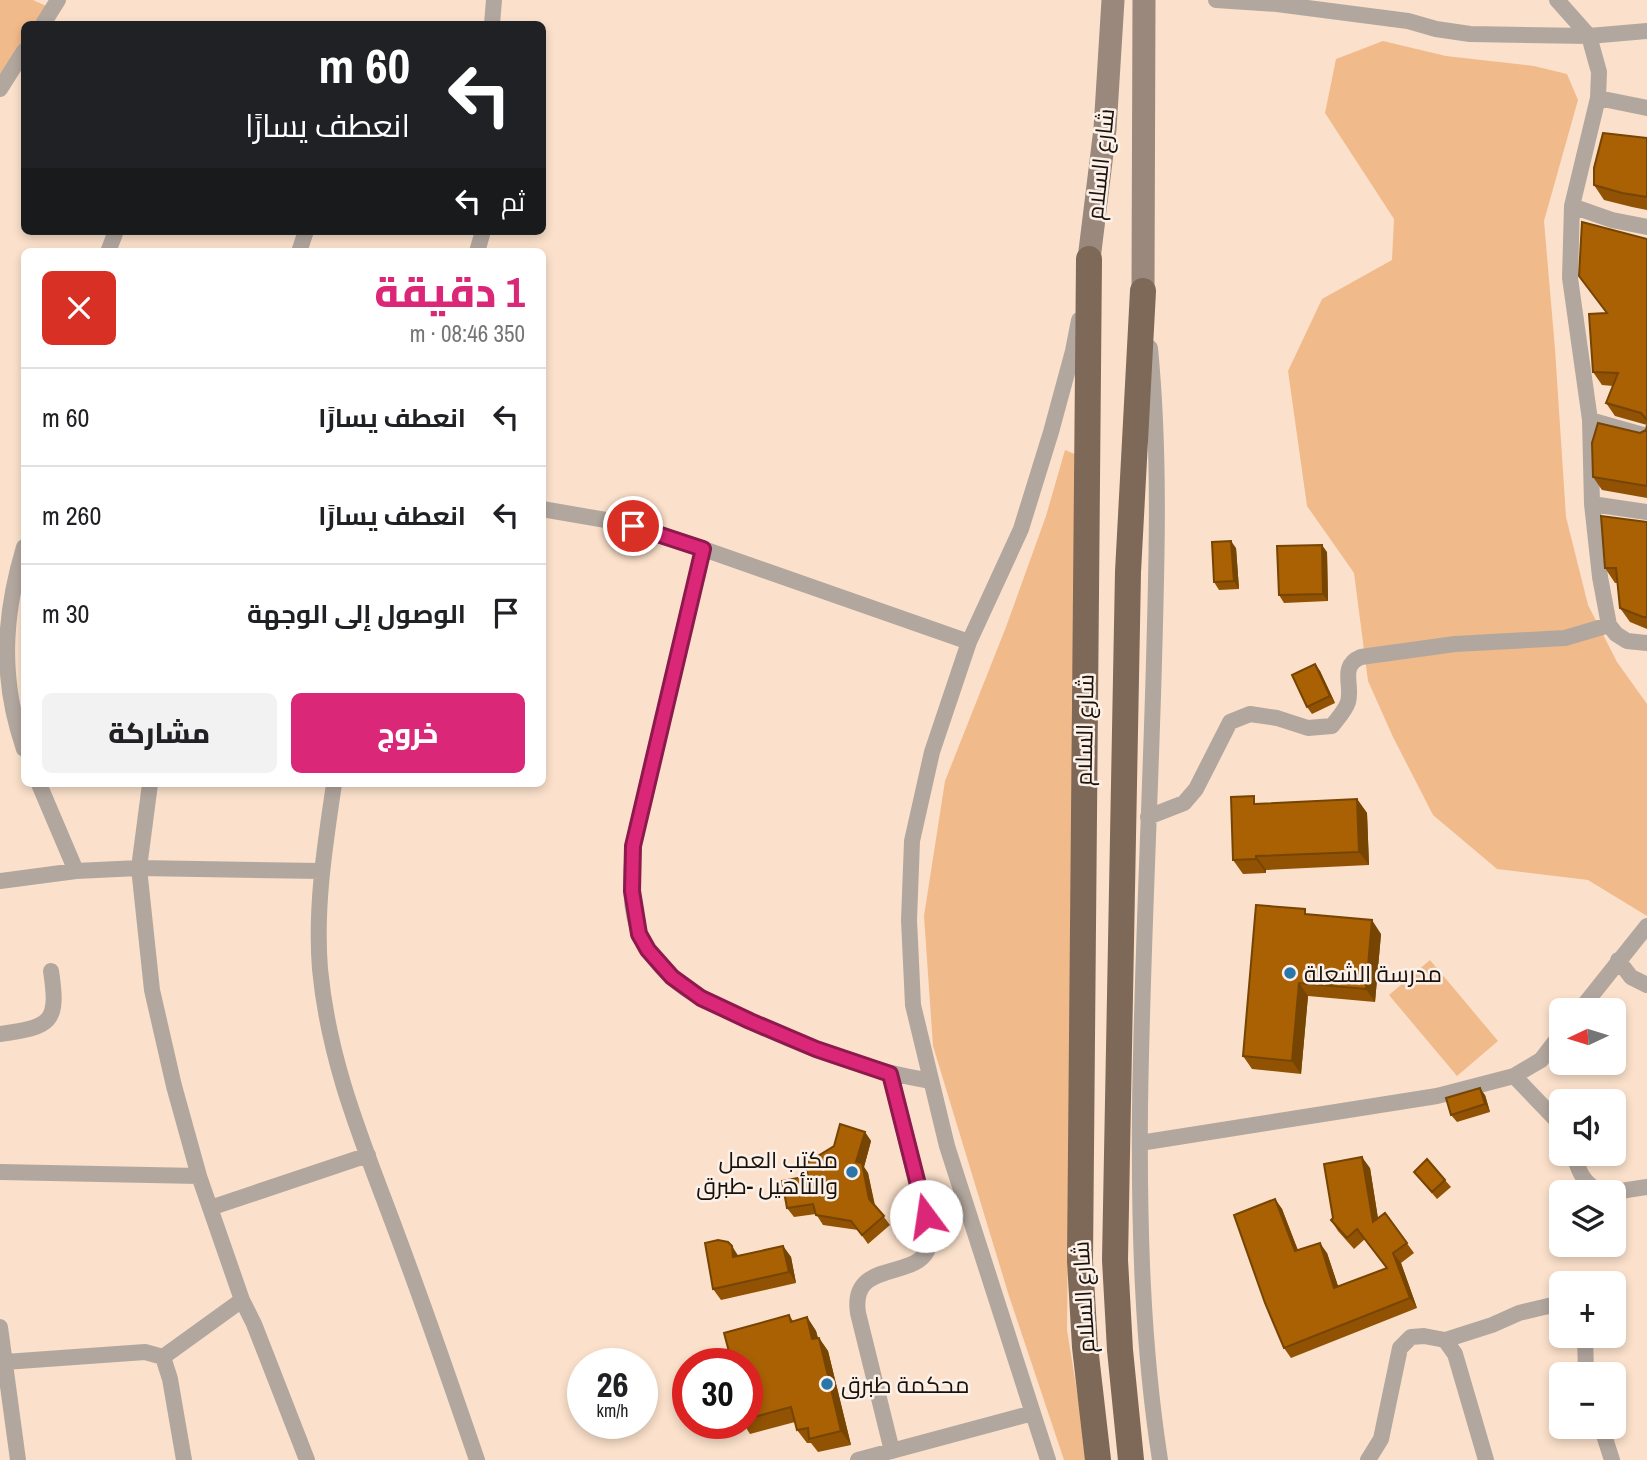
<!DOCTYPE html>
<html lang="ar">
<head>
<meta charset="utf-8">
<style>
  :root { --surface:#fff; --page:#f2f2f2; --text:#202124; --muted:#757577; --line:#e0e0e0; --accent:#db2777 }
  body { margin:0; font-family:"Archivo Narrow",Cairo,sans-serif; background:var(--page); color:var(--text); direction:rtl; height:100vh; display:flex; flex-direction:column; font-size:26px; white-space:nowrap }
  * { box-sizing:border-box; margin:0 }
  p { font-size:23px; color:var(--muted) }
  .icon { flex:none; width:38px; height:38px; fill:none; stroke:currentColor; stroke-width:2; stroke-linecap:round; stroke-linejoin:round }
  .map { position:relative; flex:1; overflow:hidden; direction:ltr }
  .drawer { position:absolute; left:21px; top:248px; width:525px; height:539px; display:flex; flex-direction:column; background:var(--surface); border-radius:10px; box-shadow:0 4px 10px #0003; direction:rtl }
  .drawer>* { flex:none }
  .top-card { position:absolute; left:21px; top:21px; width:525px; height:214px; border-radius:10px; box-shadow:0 4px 10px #0003; direction:rtl; background:#202124; color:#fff; overflow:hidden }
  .needle { width:46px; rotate:266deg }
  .controls { position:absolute; left:1549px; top:998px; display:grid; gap:14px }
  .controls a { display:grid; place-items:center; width:77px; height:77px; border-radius:10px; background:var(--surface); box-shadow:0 4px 10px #0003; font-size:35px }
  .speed { position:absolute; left:567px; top:1348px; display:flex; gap:14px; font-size:35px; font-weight:700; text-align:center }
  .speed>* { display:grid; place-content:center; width:91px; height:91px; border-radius:50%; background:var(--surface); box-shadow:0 4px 10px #0003; line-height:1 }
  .speed small { font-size:18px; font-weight:400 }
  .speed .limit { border:10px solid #d22; background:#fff; color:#111 }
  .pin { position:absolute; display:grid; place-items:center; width:60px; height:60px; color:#fff; margin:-30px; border:4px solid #fff; border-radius:50%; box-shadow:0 2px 7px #0007 }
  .me { position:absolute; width:77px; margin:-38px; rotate:346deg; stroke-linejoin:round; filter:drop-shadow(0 0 5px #0008) }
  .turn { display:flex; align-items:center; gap:24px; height:147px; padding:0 21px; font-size:32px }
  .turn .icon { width:91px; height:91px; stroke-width:2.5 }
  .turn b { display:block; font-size:49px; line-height:60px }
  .then { display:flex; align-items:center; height:66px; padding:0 21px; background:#0003; gap:14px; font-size:26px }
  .round { display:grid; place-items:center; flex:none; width:74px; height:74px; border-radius:10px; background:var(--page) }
  .summary { display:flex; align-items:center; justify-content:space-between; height:119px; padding:0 21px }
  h1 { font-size:42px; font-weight:800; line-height:52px; color:var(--accent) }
  .cta { display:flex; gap:14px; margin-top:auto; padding:14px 21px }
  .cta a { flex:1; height:80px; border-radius:10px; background:var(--accent); color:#fff; font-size:28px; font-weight:800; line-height:80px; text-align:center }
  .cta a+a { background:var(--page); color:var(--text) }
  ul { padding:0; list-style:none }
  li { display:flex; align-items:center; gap:21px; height:98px; padding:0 21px; border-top:2px solid var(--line) }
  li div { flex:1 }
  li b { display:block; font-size:26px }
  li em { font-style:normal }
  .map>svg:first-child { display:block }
  .green { fill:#f1ba8b }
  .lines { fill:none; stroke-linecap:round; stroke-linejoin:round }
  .minor { stroke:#b2a79e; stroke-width:16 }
  .secondary { stroke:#99887b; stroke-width:23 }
  .trunk { stroke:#7e6857; stroke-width:26 }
  .wall { fill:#915303 }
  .shaded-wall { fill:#764403 }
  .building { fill:#a96104; stroke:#764403; stroke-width:2 }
  .route-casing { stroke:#8e194d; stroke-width:18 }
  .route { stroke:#db2777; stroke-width:12 }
  .poi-dot { fill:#2a76a9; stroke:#fcf1e9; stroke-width:2.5 }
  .labels { text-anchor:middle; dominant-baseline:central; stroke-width:5; stroke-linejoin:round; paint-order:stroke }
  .street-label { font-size:23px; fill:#1a110a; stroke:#fcf1e9 }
  .poi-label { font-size:23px; fill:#1a110a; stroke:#fcf1e9; text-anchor:start }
</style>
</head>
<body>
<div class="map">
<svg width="1647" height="1460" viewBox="0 0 1647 1460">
  <rect width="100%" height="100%" fill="#fbe1cb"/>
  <path class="green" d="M0 0H33L55 10 46 24H24V57L0 94Z
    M1383 41 1446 56 1534 66 1567 74 1578 100 1544 221 1555 349 1566 517 1588 605 1617 662 1647 704V916L1588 880 1497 869 1433 815 1393 737 1368 681 1354 573 1307 506 1288 371 1322 299 1392 260 1394 219 1325 113 1336 59Z
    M1065 450 1084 458 1071 954 1067 1330 1088 1460H1064L1009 1296 933 1046 924 916 945 781 1006 627 1046 516Z
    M1430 960 1498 1041 1457 1076 1389 995Z"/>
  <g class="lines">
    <path class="minor" d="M1216 0 1277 4 1408 21 1436 29 1470 34 1589 36 1647 31
      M1557 0 1589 36 1599 72 1598 98 1572 206 1570 278 1590 420 1592 504 1600 577 1609 625 1616 634 1627 641 1647 643
      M43 24 58 0
      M492 24 494 0
      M0 89 24 51
      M1598 98 1647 108
      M1572 206 1612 220 1647 227
      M108 252 116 231
      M299 252 306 231
      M477 252 483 231
      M1150 348C1160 452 1157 556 1154 661 1150 810 1142 959 1140 1108 1139 1226 1142 1344 1160 1460
      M1590 420 1647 436
      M1592 504 1647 512
      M542 509 606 520 658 533 969 642
      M24 547C3 617 0 680 24 749
      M703 549 633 846C631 874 628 910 641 936 650 957 668 976 686 989 702 1000 721 1007 738 1016 800 1046 864 1070 931 1081
      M39 784 76 871
      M150 784 139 868 152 990 174 1086 199 1176 242 1300 254 1324 307 1460
      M334 784C325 845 315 907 320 969 329 1065 364 1145 397 1234 425 1309 451 1384 477 1460
      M1148 817 1184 803 1196 789 1230 722 1250 714 1277 718 1308 728 1332 726C1338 718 1345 711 1348 702 1353 685 1339 666 1361 657L1455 644 1565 638 1609 625
      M0 881 76 871 139 868 321 871
      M1618 960 1631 977 1647 985
      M1580 1010 1647 926
      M0 1034C51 1027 59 1023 51 971
      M890 1074 930 1239C928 1285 849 1254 858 1313L892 1451
      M1514 1076 1561 1125
      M1140 1143 1437 1096 1514 1076 1541 1060 1561 1034
      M1573 1153C1579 1171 1582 1183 1601 1192
      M0 1172 199 1176
      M1614 1192 1647 1187
      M210 1208 368 1155
      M0 1327 18 1460
      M1585 1335 1586 1374
      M1445 1340 1492 1325 1519 1313 1561 1303
      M163 1357 242 1300
      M5 1362 145 1352 163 1357 170 1379 184 1460
      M1601 1426 1612 1460
      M858 1460 1033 1413
      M1048 1460 947 1146 913 1005 909 920 912 841 932 752 969 642 1021 529 1051 432 1073 351 1079 320
      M1368 1460 1381 1439 1400 1348 1411 1337 1424 1336 1445 1340 1455 1354 1486 1460"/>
    <path class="secondary" d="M1089 259 1105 129 1113 0
      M1143 291 1144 0"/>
    <path class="trunk" d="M1089 259 1080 1261 1085 1347 1098 1460
      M1131 1460 1120 1350 1115 1260 1128 572 1143 291"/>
  </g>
  <path class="wall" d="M1647 138V210L1632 207 1604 200 1594 185Z
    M1647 239V498L1602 490 1593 477 1640 433 1646 430 1647 425 1615 416 1606 403 1613 386 1602 385 1593 372 1606 313Z
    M1647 522V629L1630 622 1620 608 1617 583H1615L1605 568Z
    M1236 548 1239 589 1219 590 1214 582Z
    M1327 552 1328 601 1284 603 1279 595Z
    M1315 664 1320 671 1335 703 1312 714 1307 707Z
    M1357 799 1367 813 1369 865 1266 870V873L1243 874 1233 860 1259 804Z
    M1309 915 1381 934 1375 1002 1308 996 1301 1074 1252 1069 1243 1056Z
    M1485 1095 1490 1112 1457 1122 1451 1115Z
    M865 1132 871 1141 864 1167 868 1173 875 1205 890 1225 868 1244 858 1230 823 1225 816 1214 794 1217 787 1208 808 1176Z
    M1370 1168 1378 1218 1385 1213 1414 1253 1401 1263 1417 1308 1291 1358 1284 1348 1275 1199 1282 1209 1298 1250 1327 1253 1338 1286 1386 1268 1365 1239 1354 1249 1338 1231 1331 1220Z
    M1414 1172 1445 1180 1451 1187 1437 1199Z
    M783 1246 791 1257 796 1283 721 1300 713 1289 739 1256Z
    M789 1315 793 1321 807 1317 816 1331 818 1338H819L828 1351 851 1445 818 1452 811 1443H807L797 1430 795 1422 750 1434 743 1423H747V1363Z"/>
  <path class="shaded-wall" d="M1231 541 1236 548 1239 589 1234 581Z
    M1322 545 1327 552 1328 601 1323 594Z
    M1315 664 1320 671 1335 703 1330 696Z
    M1357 799 1367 813 1369 865 1359 852Z
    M1256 856 1266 870V873L1256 859Z
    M1372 920 1381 934 1375 1002 1366 989Z
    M1299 983 1308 996 1301 1074 1292 1061Z
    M1480 1088 1485 1095 1490 1112 1485 1104Z
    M865 1132 871 1141 864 1167 868 1173 875 1208 869 1199 856 1162Z
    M1362 1157 1370 1168 1380 1232 1373 1222Z
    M1275 1199 1282 1209 1302 1262 1295 1251Z
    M1320 1243 1327 1253 1342 1298 1334 1288Z
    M732 1246 739 1257H733Z
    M783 1246 791 1257 796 1283 789 1272Z
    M1393 1253 1401 1263 1417 1308 1410 1298Z
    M807 1317 816 1331 822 1353 812 1339Z
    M819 1338 828 1351 851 1445 841 1431Z"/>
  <path class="building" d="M1603 133 1647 138V197L1622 193 1594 185V168Z
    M1582 222 1647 239V420L1641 413 1606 403 1618 373 1593 372 1589 314 1607 313 1579 276Z
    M1598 423 1640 433 1646 430 1647 425V486L1593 477 1592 443Z
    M1601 516 1647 522V617H1643L1620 608 1616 568H1605Z
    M1231 541 1234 581 1214 582 1212 542Z
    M1322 545 1323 594 1279 595 1277 546Z
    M1315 664 1330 696 1307 707 1292 675Z
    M1254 796V804L1357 799 1359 852 1256 856V859L1233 860 1231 797Z
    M1256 905 1305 909V914L1372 920 1366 989 1299 983 1292 1061 1243 1056Z
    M1480 1088 1485 1104 1451 1115 1446 1098Z
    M840 1124 865 1132 856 1162 862 1163 869 1199 884 1216 862 1235 851 1221 816 1215 813 1204 787 1208 782 1181 808 1176 805 1164 834 1146Z
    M1362 1157 1373 1222 1385 1213 1407 1243 1393 1253 1410 1298 1284 1348 1265 1303 1234 1215 1275 1199 1295 1251 1320 1243 1334 1288 1387 1268 1357 1229 1347 1238 1331 1220 1333 1218 1324 1164Z
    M1427 1159 1445 1180 1432 1192 1414 1172Z
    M718 1240 728 1242 732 1246 733 1257 783 1246 789 1272 713 1289 705 1243Z
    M789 1315 791 1322 807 1317 812 1339 819 1338 841 1431 809 1439 808 1428 797 1430 791 1407 747 1419V1363H732L724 1333Z"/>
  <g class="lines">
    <defs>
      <path id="route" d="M633 526 703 549 633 846 632 891 639 934 648 950 672 977 701 998 750 1021 816 1049 890 1074 926 1216"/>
    </defs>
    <use href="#route" class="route-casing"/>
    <use href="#route" class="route"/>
  </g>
  <g class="poi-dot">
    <circle cx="1290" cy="973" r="7"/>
    <circle cx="852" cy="1172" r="7"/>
    <circle cx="827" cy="1384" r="7"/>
  </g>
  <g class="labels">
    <g class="street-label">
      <text transform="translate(1100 164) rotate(-84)">شارع السلام</text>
      <text transform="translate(1084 730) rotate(-89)">شارع السلام</text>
      <text transform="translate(1083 1297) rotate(-93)">شارع السلام</text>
    </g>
    <g class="poi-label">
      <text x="1304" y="973">مدرسة الشعلة</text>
      <text x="838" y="1159" text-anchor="end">مكتب العمل<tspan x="838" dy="26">والتأهيل -طبرق</tspan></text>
      <text x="841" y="1384">محكمة طبرق</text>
    </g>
  </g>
</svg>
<div class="controls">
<a><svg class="needle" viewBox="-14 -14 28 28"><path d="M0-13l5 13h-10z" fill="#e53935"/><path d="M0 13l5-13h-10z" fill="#757577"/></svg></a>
<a><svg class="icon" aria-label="sound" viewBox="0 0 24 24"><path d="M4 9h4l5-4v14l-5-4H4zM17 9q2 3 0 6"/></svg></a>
<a><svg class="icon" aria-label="layers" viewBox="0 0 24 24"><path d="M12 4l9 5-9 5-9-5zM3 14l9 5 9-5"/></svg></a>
<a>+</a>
<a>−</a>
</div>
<div class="speed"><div>26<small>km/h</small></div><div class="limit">30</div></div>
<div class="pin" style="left:633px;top:526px;background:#d93025"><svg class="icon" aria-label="arrive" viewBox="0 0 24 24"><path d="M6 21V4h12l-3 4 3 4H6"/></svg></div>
<svg class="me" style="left:926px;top:1216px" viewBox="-20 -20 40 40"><circle r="19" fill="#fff"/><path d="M0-13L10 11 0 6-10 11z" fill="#db2777"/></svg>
<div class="top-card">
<div class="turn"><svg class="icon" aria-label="left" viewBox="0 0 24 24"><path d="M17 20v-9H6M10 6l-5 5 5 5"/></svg><div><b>60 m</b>انعطف يسارًا</div></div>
<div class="then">ثم<svg class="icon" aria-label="left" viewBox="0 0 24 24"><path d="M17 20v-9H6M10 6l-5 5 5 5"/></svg></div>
</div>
<section class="drawer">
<div class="summary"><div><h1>1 دقيقة</h1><p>350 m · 08:46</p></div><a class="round" style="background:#d93025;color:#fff"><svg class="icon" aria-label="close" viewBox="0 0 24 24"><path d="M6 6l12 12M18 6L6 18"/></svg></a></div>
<ul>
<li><svg class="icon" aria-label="left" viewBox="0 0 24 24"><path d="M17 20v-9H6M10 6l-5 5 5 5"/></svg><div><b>انعطف يسارًا</b></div><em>60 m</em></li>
<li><svg class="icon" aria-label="left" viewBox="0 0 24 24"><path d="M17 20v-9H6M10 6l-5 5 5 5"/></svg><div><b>انعطف يسارًا</b></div><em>260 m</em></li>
<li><svg class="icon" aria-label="arrive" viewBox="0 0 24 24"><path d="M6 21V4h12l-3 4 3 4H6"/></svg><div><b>الوصول إلى الوجهة</b></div><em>30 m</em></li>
</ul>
<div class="cta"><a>خروج</a><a>مشاركة</a></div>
</section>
</div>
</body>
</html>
